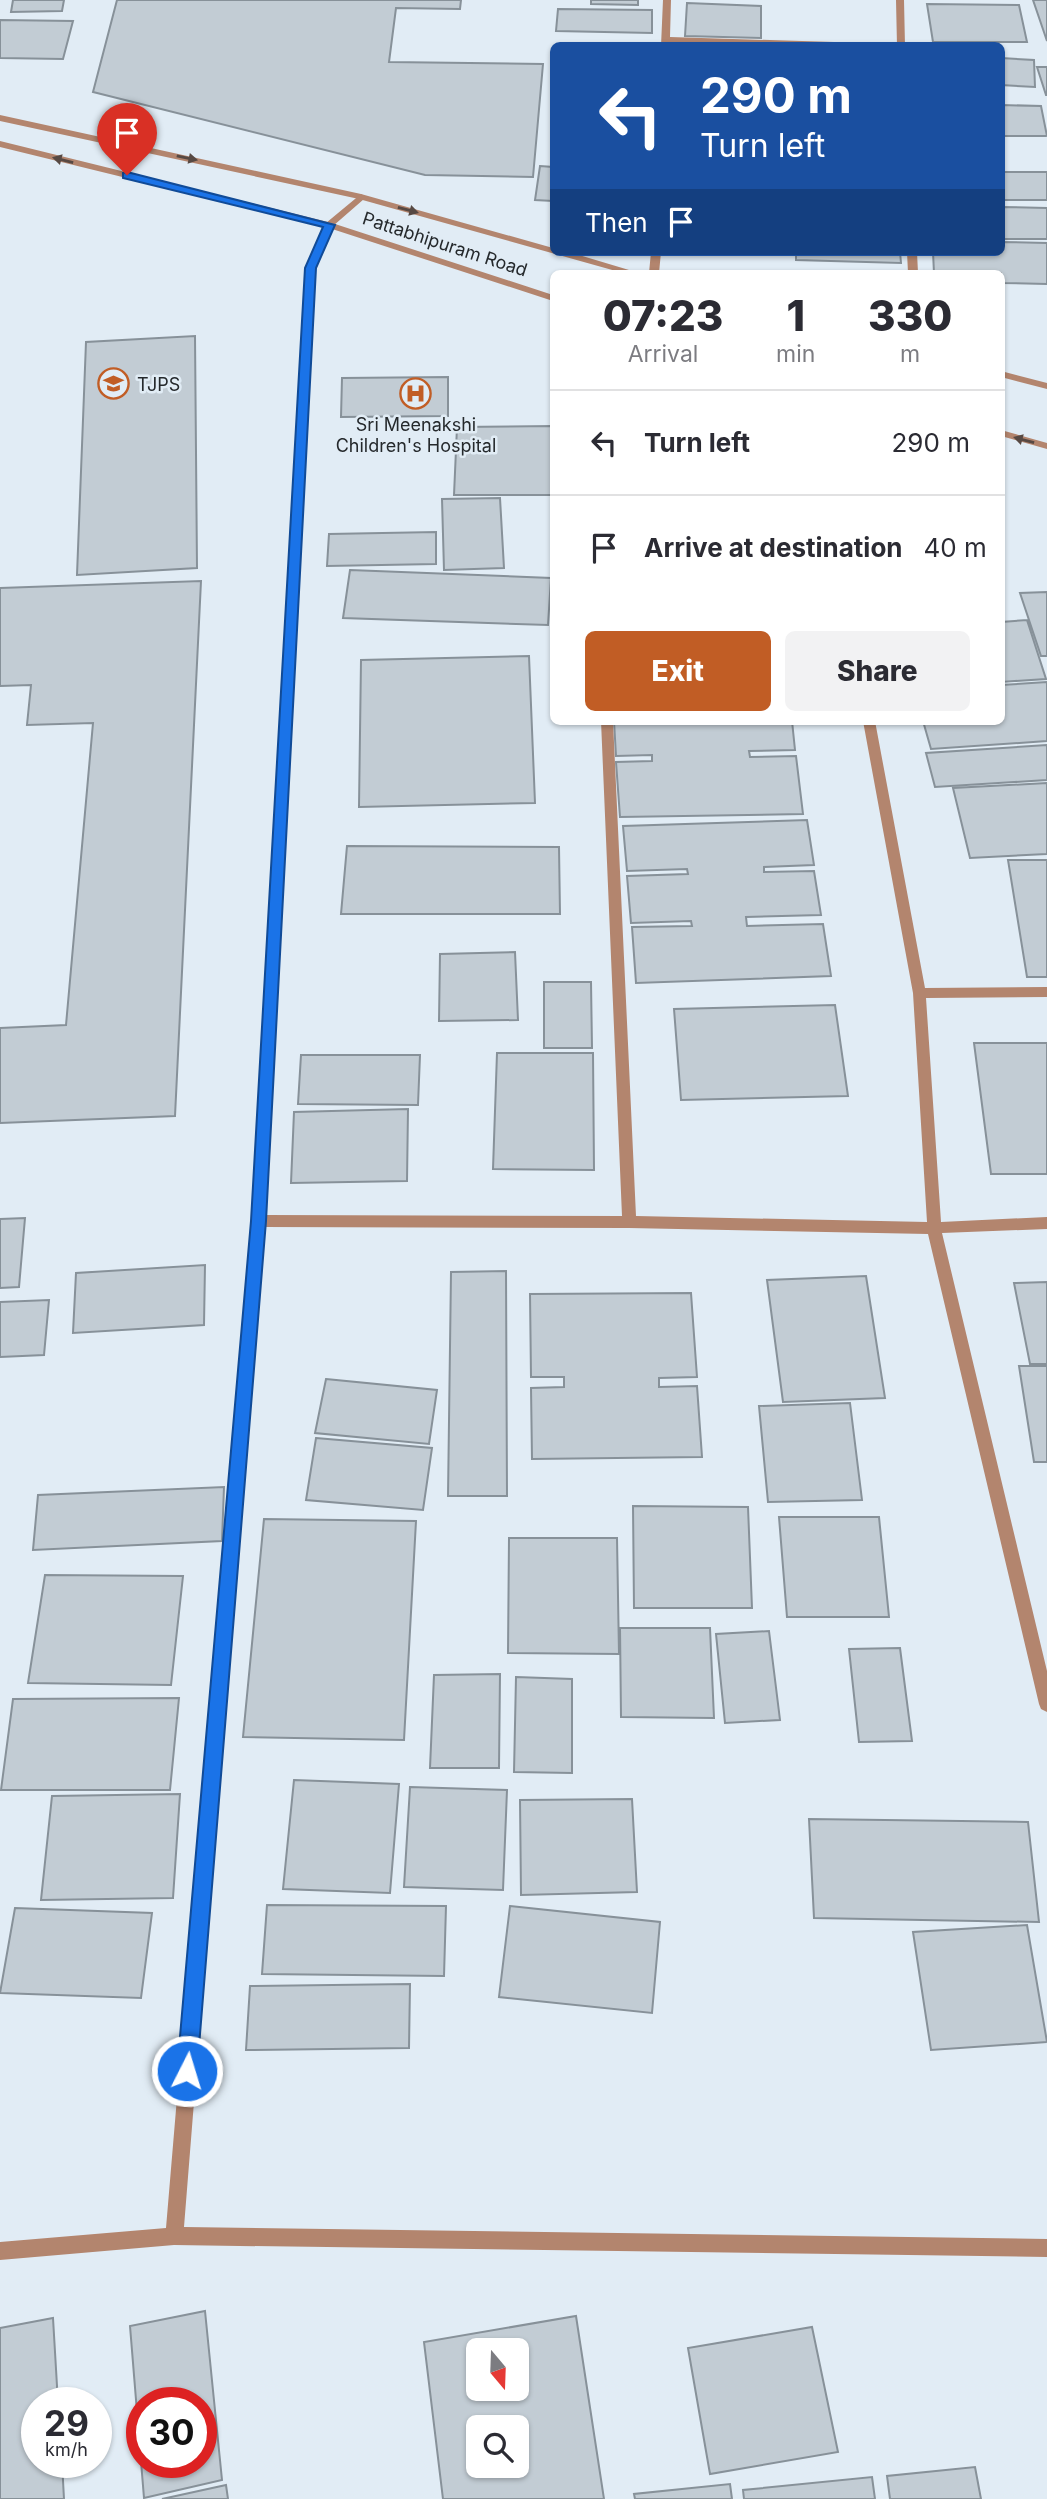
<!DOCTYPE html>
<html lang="en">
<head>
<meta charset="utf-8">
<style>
  :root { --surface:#fff; --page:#f2f2f3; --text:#2b2b33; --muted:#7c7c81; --line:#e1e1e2; --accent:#c15d25 }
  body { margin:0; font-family:Inter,sans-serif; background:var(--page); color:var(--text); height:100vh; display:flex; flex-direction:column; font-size:26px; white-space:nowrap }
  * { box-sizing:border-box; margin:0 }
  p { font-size:23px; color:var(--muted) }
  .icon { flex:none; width:38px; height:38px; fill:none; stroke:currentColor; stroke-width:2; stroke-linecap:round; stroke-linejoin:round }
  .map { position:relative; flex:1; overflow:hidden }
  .sheet { position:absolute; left:550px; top:270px; width:455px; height:455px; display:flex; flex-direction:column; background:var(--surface); border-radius:10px; box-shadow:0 2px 5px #0004 }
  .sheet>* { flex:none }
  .top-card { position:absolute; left:550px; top:42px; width:455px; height:214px; border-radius:10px; box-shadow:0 2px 5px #0004; background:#1a4fa0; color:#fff; overflow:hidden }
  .needle { width:46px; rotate:161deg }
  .tools { position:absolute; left:466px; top:2338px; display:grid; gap:14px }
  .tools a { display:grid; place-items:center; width:63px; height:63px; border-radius:10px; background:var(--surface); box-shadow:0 2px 5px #0004; font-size:35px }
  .speed { position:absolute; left:21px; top:2387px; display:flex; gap:14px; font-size:35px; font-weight:700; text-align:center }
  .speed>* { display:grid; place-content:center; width:91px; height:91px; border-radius:50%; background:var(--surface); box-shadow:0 2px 5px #0004; line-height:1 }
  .speed small { font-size:18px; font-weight:400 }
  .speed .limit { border:10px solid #d22; background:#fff; color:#111 }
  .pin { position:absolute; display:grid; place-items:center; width:60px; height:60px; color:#fff; margin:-72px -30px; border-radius:50% 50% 50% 0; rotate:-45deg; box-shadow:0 0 7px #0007 }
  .pin .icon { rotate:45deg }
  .me { position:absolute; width:77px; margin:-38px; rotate:5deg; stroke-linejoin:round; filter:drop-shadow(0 0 5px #0008) }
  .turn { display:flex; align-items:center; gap:24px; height:147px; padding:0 35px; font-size:32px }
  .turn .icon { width:91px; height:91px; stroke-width:2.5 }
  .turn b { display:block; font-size:49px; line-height:60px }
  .then { display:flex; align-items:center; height:66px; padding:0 35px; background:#0003; gap:14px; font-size:26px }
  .eta { display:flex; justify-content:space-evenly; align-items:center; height:119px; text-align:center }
  .eta b { font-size:42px; font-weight:800; line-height:49px }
  .cta { display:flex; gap:14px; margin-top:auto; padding:14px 35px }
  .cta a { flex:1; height:80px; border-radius:10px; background:var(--accent); color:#fff; font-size:28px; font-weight:800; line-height:80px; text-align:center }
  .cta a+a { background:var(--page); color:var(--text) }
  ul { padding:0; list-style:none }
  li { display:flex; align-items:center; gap:21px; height:105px; padding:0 35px; border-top:2px solid var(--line) }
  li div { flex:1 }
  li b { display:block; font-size:26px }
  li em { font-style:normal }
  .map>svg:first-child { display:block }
  .building { fill:#c2ccd4; stroke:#879199; stroke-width:2; fill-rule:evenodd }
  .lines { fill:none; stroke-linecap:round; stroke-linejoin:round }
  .minor { fill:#b3856e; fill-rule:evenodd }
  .tertiary { fill:#b3856e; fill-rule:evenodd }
  .oneway { fill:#574943 }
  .route { fill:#1a73e8; stroke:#114b97; stroke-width:2 }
  .labels { text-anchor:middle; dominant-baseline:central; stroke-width:5; stroke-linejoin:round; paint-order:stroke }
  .far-street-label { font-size:18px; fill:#25292c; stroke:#e1ecf5 }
  .far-poi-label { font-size:18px; fill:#25292c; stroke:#e1ecf5; text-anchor:start }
</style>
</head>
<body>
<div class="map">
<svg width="1047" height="2499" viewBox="0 0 1047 2499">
  <rect width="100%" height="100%" fill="#e1ecf5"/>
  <path class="building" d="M13 0H64L62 11 11 12Z
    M117 0H461L460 9 396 8 389 62 543 64 533 177 425 175 93 92Z
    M591 0H638V5L591 4Z
    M1033 0H1047V41Z
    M687 3 761 6V38L685 36Z
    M927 4 1019 5 1027 42H933Z
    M558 9 652 10V33L556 31Z
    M0 20 73 21 63 59 0 58Z
    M1001 58 1034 60 1035 87 1001 85Z
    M1037 67H1047V95H1046Z
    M1001 105 1041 106 1047 136H1001Z
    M540 166 553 167V201L535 200Z
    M1001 172H1047V200H1001Z
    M1001 207 1047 208V239H1001Z
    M1001 242 1047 243V284L1001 283V273H934L933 252H1001Z
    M796 252H900L901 263 796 260Z
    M195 336 197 568 77 575 86 342Z
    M448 377V416L341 417 342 378Z
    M553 426V495H454L457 427Z
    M500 498 504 568 444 570 442 499Z
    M436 532V564L327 566 329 534Z
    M350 570 551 578 548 625 343 618Z
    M201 581 175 1116 0 1123V1028L66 1025 93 723 27 725 31 685 0 686V588Z
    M1047 592V656H1041L1020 593Z
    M1027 620 1046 679 1001 682V622Z
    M529 656 535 803 359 807 361 660Z
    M1047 682V741L931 749 923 721H1001V685Z
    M614 721H792L795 750 749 751 750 757 796 756 803 814 620 817 616 762 652 761V755L616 756Z
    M1047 745V780L935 787 926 753Z
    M1047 783V854L970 858 953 788Z
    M807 820 814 865 764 867V872L814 871 821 915 746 917 747 926 823 924 831 976 636 983 632 927 692 926 691 921 631 923 627 876 688 874 687 869 627 871 623 826Z
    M347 846 559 847 560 914H341Z
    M1008 860H1047V977H1027Z
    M515 952 518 1020 439 1021 440 954Z
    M544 982H591L592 1048H544Z
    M835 1005 848 1096 681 1100 674 1009Z
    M974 1043H1047V1174H991Z
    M497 1053H593L594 1170 493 1169Z
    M301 1055H420L418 1105 298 1104Z
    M408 1109 407 1181 291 1183 294 1112Z
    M25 1218 19 1287 0 1288V1219Z
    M205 1265 204 1325 73 1333 76 1273Z
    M506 1271 507 1496H448L451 1272Z
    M866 1276 885 1398 783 1402 767 1280Z
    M1047 1282V1364H1030L1014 1283Z
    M691 1293 697 1377 659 1378V1387L697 1386 702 1457 532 1459 531 1388 564 1387V1377H531L530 1294Z
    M49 1300 44 1355 0 1357V1302Z
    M1019 1366H1047V1462H1034Z
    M326 1379 437 1390 429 1444 315 1433Z
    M850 1403 862 1500 768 1502 759 1406Z
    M316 1438 432 1448 423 1510 306 1500Z
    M224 1487 222 1541 33 1550 38 1495Z
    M633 1506 748 1507 752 1608H634Z
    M779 1517H879L889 1617H787Z
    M264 1519 416 1521 404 1740 243 1737Z
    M509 1538H617L619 1654 508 1653Z
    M45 1575 183 1576 171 1685 28 1683Z
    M620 1628H710L714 1718 621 1717Z
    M769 1631 780 1720 725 1723 716 1634Z
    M900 1648 912 1741 859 1742 849 1649Z
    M500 1674 499 1768H430L434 1675Z
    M516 1677 572 1679V1773L514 1772Z
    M179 1698 170 1790H1L13 1699Z
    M294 1780 399 1784 390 1893 283 1889Z
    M410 1787 507 1790 503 1890 404 1887Z
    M180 1794 173 1898 41 1900 52 1796Z
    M632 1799 637 1892 521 1895 520 1800Z
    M809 1819 1028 1822 1039 1922 814 1918Z
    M267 1905 446 1906 444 1976 262 1974Z
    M510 1906 660 1922 652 2013 499 1997Z
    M15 1908 152 1913 141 1998 0 1993Z
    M1027 1925 1047 2042 931 2050 913 1932Z
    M410 1984 409 2048 246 2050 250 1986Z
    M205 2311 222 2480 144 2498 130 2326ZM142 2403H201V2462H142Z
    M576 2316 604 2499H443L424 2342ZM478 2350H516V2389H478ZM478 2427H516V2466H478Z
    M53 2318 58 2403H37V2462H62L64 2499H0V2328Z
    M812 2327 838 2452 710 2474 688 2348Z
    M975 2467 981 2499H890L887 2476Z
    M872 2477 875 2499H744L743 2490Z
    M730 2484 732 2499H635L634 2494Z
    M226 2485 228 2499H162Z"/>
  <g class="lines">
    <path class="minor" d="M663 0H671L670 37 866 43 870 46 670 42 669 46H661Z
      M896 0H904L905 46H897Z
      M361 194 366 197 364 199 333 226 315 268 265 1215 622 1216 601 721H613L636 1216 927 1222 913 993 863 721H875L925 988 1047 987V997L926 998 941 1222 1047 1217V1229L942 1233 1047 1671V1712L1041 1709 1039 1704 928 1234 629 1228 264 1227 184 2227 1047 2239V2257L174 2245 0 2260V2242L166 2228 251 1221 305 268 326 223Z
      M651 252H661L659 273H649Z
      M907 252H917L918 273H908Z"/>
    <path class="tertiary" d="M0 115 361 194 553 248V252H569L639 273H623L359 199 0 121Z
      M0 141 332 223 553 295V301L326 227 0 147Z
      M1001 371 1047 383V389L1001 377Z
      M1001 430 1047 443V449L1001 436Z"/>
  </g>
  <defs><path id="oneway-solid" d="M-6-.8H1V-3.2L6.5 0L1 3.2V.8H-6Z" transform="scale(1.75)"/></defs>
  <g class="oneway">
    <use href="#oneway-solid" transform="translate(187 158) rotate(12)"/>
    <use href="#oneway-solid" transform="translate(63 160) rotate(-166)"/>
    <use href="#oneway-solid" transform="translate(408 210) rotate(15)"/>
    <use href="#oneway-solid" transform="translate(1024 440) rotate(-165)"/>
  </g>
  <path class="route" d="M127 172 335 225 316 268 266 1221 197 2071 194 2078 187 2081 180 2078 177 2071 251 1221 305 268 323 227 123 178V173Z"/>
  <defs>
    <symbol id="university-ring" viewBox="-11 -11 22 22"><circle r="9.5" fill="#e1ecf5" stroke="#c15d25" stroke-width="1.5"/><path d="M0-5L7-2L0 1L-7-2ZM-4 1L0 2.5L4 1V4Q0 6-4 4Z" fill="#c15d25"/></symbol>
    <symbol id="hospital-ring" viewBox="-11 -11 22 22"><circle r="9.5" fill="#e1ecf5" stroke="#c15d25" stroke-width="1.5"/><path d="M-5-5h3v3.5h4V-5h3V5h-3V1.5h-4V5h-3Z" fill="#c15d25"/></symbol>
  </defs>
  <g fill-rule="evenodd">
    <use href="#university-ring" x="96" y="366" width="35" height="35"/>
    <use href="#hospital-ring" x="398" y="376" width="35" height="35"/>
  </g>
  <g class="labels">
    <g class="far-street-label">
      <text transform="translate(445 244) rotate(18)">Pattabhipuram Road</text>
    </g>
    <g class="far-poi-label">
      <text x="137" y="384">TJPS</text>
      <text x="416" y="424" text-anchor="middle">Sri Meenakshi<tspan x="416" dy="21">Children's Hospital</tspan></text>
    </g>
  </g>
</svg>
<div class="tools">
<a><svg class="needle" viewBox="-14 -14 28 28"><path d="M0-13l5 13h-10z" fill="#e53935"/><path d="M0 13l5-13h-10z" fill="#7c7c81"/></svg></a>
<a><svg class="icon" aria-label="search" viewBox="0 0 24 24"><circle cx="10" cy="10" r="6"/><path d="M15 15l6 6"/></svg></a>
</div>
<div class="speed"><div>29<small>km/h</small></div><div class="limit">30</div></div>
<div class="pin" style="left:127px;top:175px;background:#d93025"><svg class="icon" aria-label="arrive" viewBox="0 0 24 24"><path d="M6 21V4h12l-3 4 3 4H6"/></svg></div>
<svg class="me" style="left:187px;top:2071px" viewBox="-20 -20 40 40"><circle r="17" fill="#1a73e8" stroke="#fff" stroke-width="3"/><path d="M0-11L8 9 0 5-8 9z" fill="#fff"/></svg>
<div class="top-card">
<div class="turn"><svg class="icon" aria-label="left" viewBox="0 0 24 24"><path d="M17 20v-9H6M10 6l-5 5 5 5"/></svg><div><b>290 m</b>Turn left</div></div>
<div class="then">Then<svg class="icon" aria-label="arrive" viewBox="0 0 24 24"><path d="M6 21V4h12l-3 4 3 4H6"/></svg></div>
</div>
<section class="sheet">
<div class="eta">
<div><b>07:23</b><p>Arrival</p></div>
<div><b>1</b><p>min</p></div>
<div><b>330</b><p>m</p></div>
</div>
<ul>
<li><svg class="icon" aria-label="left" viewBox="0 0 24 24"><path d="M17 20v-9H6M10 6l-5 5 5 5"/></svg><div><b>Turn left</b></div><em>290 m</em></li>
<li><svg class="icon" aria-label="arrive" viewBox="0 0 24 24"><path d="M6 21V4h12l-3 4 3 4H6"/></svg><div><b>Arrive at destination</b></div><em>40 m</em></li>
</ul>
<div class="cta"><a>Exit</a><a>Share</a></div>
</section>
</div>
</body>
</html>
